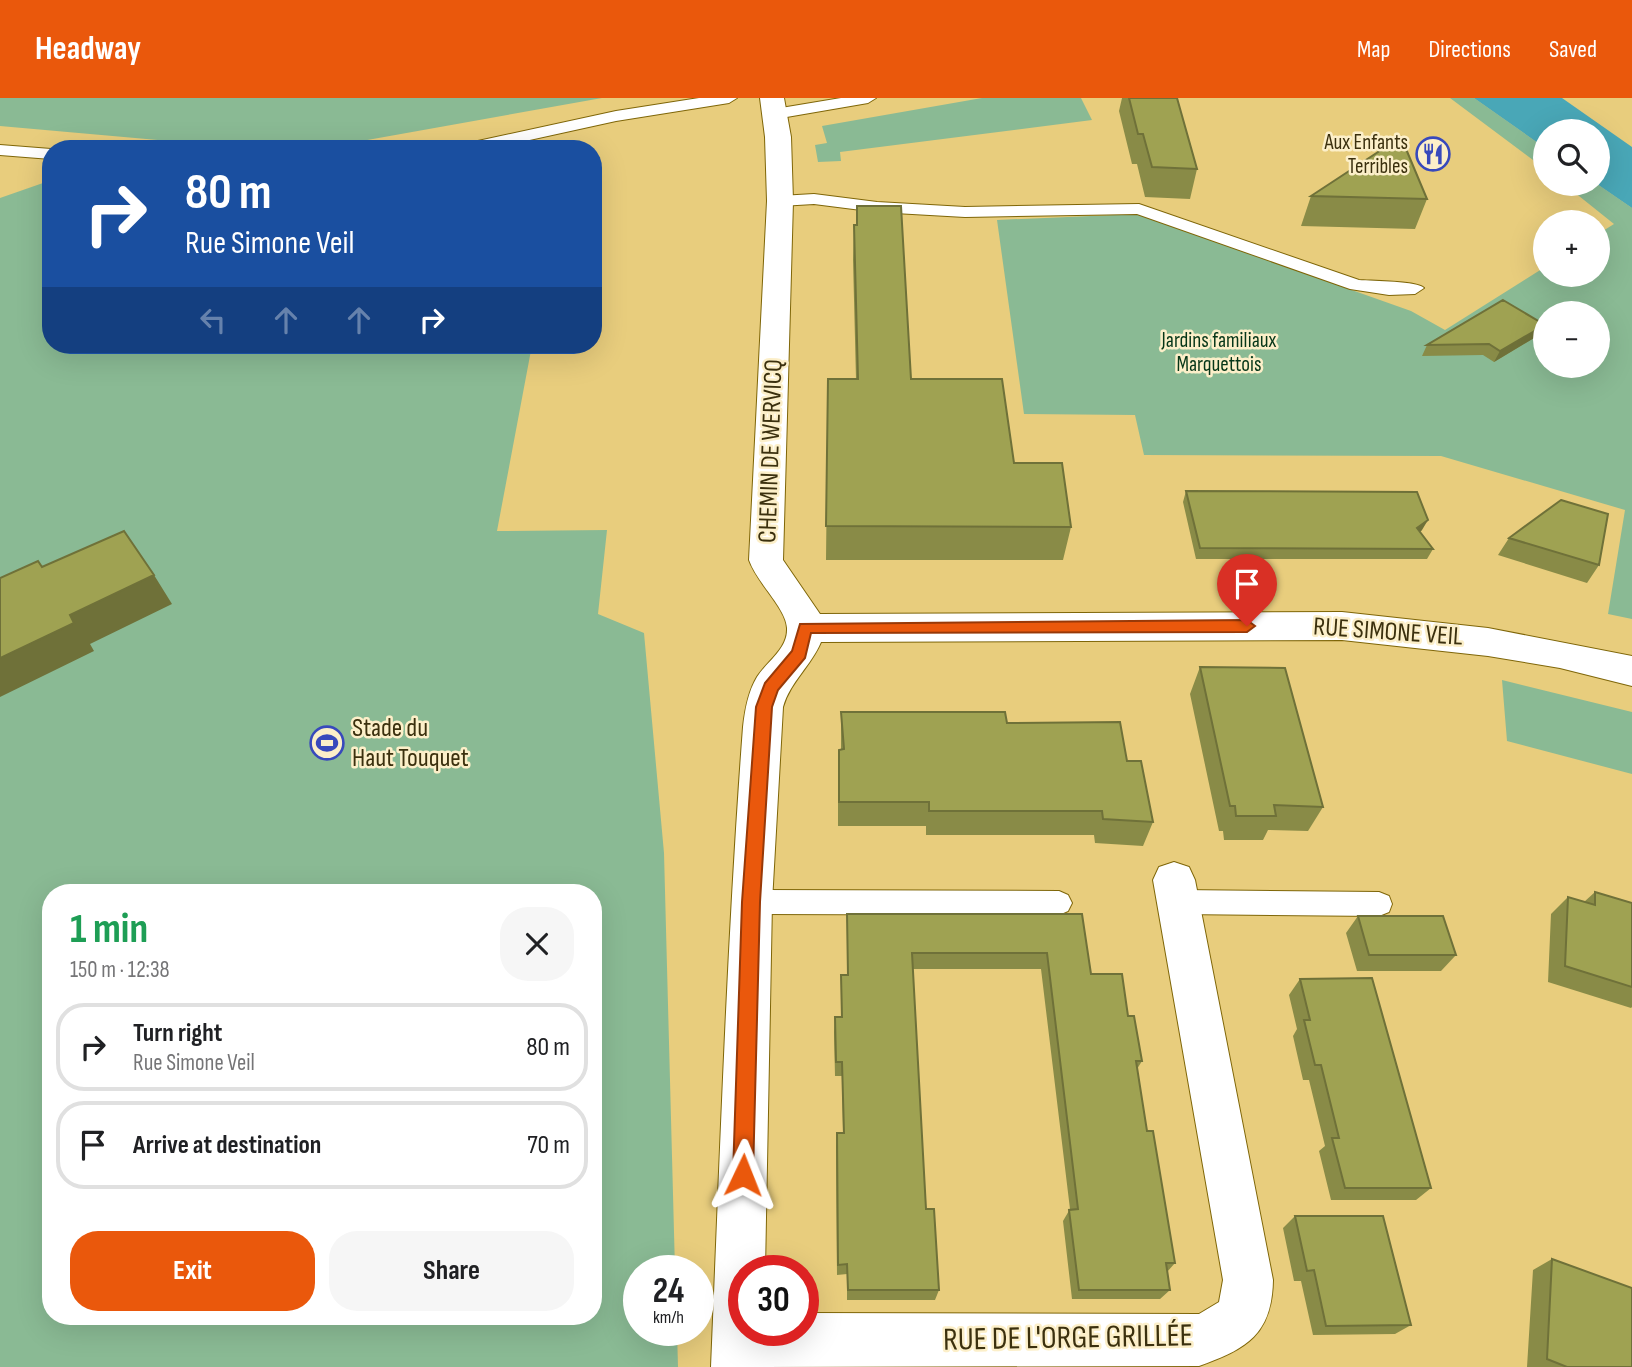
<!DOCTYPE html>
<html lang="en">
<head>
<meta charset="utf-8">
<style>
  :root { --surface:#fff; --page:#f6f6f6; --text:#202124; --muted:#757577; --line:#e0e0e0; --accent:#ea580c }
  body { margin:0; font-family:"Sofia Sans Condensed",sans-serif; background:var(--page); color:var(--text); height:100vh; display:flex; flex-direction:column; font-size:26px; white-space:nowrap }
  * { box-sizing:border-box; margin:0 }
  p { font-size:23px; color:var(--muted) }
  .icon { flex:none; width:38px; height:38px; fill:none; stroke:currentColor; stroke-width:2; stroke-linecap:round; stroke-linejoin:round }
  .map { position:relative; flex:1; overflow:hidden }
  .side { position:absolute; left:42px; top:786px; width:560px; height:441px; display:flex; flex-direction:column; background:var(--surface); border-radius:28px; box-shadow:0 7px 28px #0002 }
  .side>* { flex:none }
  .banner { position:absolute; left:42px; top:42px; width:560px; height:214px; border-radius:28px; box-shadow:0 7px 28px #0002; background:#1a4fa0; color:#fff; overflow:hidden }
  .controls { position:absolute; left:1533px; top:21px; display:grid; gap:14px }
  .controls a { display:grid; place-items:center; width:77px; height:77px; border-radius:50%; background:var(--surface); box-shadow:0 7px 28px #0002; font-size:35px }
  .speed { position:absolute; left:623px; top:1157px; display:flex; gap:14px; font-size:35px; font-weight:700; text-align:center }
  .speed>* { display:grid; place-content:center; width:91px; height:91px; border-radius:50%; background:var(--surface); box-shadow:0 7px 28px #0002; line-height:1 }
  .speed small { font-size:18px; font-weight:400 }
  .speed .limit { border:10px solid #d22; background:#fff; color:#111 }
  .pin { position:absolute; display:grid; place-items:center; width:60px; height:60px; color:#fff; margin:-72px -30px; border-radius:50% 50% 50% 0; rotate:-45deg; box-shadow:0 0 7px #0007 }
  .pin .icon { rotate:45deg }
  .me { position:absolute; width:77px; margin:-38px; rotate:2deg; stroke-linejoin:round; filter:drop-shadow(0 0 5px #0008) }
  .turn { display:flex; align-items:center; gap:24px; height:147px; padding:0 28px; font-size:32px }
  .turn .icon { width:91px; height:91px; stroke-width:2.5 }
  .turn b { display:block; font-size:49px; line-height:60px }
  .lanes { display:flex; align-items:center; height:66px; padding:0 28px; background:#0003; justify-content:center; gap:35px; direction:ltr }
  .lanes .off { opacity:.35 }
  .round { display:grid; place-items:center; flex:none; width:74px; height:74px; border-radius:28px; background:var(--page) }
  .headline { display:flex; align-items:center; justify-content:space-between; height:119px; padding:0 28px }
  h1 { font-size:42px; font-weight:700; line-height:52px; color:#1e9e55 }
  .cta { display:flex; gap:14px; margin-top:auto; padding:14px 28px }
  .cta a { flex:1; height:80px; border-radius:28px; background:var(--accent); color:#fff; font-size:28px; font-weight:700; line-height:80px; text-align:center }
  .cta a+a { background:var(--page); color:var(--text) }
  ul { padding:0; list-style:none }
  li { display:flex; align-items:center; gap:21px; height:88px; margin:0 14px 10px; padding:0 14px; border:4px solid var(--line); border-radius:28px }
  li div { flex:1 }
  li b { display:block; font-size:26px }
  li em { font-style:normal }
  header { display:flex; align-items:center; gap:42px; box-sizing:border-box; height:98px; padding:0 35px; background:var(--accent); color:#fff }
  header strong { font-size:33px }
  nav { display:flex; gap:38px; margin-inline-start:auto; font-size:24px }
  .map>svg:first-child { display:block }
  .green { fill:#8aba94; fill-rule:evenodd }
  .water { fill:#49a7b7 }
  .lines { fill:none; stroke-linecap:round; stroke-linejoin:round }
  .lane-casing { stroke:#7f6608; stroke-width:2 }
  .street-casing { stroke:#7f6608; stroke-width:2 }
  .lane { fill:#fff; fill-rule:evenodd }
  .street { fill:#fff; fill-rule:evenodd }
  .wall { fill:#898b47 }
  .shaded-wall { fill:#6f7139 }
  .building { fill:#9fa252; stroke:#6f7139; stroke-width:2 }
  .route { fill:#ea580c; stroke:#983908; stroke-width:2 }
  .labels { text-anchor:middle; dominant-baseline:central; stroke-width:5; stroke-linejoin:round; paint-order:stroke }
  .far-poi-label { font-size:21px; fill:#3b300e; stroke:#fcefc9; text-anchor:end }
  .far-park-label { font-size:21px; fill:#063618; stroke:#fcefc9 }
  .street-label { font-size:26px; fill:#3b300e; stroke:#fcefc9 }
  .poi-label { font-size:26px; fill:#3b300e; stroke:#fcefc9; text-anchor:start }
  .near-street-label { font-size:32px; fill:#3b300e; stroke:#fcefc9 }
</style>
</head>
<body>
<header>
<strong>Headway</strong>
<nav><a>Map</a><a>Directions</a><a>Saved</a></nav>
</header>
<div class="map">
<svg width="1632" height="1269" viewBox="0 0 1632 1269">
  <rect width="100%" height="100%" fill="#e8cd7d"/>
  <path class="green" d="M0 0H602L317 51H260L0 28Z
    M982 0H1081L1092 22 840 54 841 63 818 64 815 47 827 45 822 28Z
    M1450 0H1474L1545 50V71Z
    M43 85 51 86V247H532L497 433 607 432 598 516 644 535 664 755 675 1172H639V1232H677L678 1269H0V100ZM51 794H593V1218H51Z
    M1564 86H1597L1632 110V521L1608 516 1625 412 1441 358 1144 357 1135 317 1024 316 997 122 1137 116 1411 213 1445 232 1545 169V177H1598V136L1614 126ZM1545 215H1598V268H1545Z
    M1502 582 1632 614V676L1507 643Z"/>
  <path class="water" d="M1474 0H1562L1632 49V110L1597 86 1598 33H1545V50Z"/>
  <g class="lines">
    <defs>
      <path id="lane" d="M699 0H737L729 5 616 23 488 51H456L464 46 616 13Z
        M841 0H876L868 5 775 21 767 16 775 11Z
        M0 47 51 51V61L0 57Z
        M814 96 877 104 965 109 1139 106 1359 182C1373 183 1418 183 1424 190L1415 196 1389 197 1350 191 1137 116 965 119 877 114 814 106 780 108 771 103 780 98Z
        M751 792 1059 793 1068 797 1072 805 1068 813 1059 817 751 816 742 812 738 804 742 796Z
        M1180 792 1379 794 1389 798 1392 806 1389 814 1379 818 1180 816 1171 812 1167 804 1171 796Z"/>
      <path id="street" d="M760 0H784L791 39 793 103 783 462 820 516 1342 514 1488 530 1632 558V588L1560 570 1488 558 1342 542 821 544C811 568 790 584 783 609L772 804 765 1172H744V1232H803V1215L1199 1216 1219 1204 1223 1182 1153 782 1159 769 1174 764 1189 769 1195 782 1273 1182C1272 1237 1246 1251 1199 1268L711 1269C720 1055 727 842 743 629 745 611 748 594 757 579 767 563 788 551 787 530 786 510 757 485 749 462L767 103 765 39Z"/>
    </defs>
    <use href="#lane" class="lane-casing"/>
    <use href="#street" class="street-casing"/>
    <use href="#lane" class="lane"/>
    <use href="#street" class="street"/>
  </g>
  <path class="wall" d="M1122 0H1177L1197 71 1190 101 1145 99 1137 66H1132L1119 13Z
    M1311 98 1427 101 1415 131 1301 128Z
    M857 108 911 281 1014 365 1071 429 1063 462H826L828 281H856L853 162 854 127H856Z
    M1539 237 1494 264 1483 257 1422 258 1427 247Z
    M1186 393 1422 432 1420 434 1433 451 1427 461H1196L1183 404Z
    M1509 440 1599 467 1587 485 1498 457Z
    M1200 569 1323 709 1308 733 1268 732 1263 742H1224L1223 733H1219L1190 596Z
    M841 614 1007 625 1153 724 1143 748 1095 745 1094 737H926V728H838V677L839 652H841Z
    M1595 794 1632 805V909L1631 910 1548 884 1551 816 1568 799 1584 804Z
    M847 816H1082L1091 876 1128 918 1142 963 1137 971 1147 1033 1175 1165 1167 1174 1170 1192 1160 1201H1072L1063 1123 1070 1111 1041 871H913L926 1111 939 1192 935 1202H847V1176L837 1177 836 1048 837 1035H843L842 978H835L834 934 835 919H841V877H847Z
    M1358 818 1456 857 1441 873H1357L1346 835Z
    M1300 881 1431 1090 1416 1102H1331L1319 1053 1325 1048 1309 982H1303L1293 938 1297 931 1289 897Z
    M1295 1118 1411 1227 1395 1236 1313 1237 1301 1183H1294L1283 1130Z
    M1552 1161 1632 1269H1527L1533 1172Z"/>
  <path class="shaded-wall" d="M1545 227 1539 237 1494 264 1500 253Z
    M1428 422 1422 432 1412 440 1417 430Z
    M154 477 172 506 90 546 94 553 0 599V560L70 517Z"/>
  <path class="building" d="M1129 0H1177L1197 71 1152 69 1143 36H1138Z
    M1401 39 1427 101 1311 98Z
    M857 108H901L911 281H1002L1014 365H1062L1071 429 826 428 828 281H858L854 127H857Z
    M1503 202 1545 227 1500 253 1489 246 1427 247Z
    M1186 393 1417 394 1428 422 1417 430 1433 451 1200 450Z
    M1561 402 1608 416 1599 467 1509 440Z
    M124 433 154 477 70 517 74 525 0 560V480L38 463 42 469Z
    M1200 569 1285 570 1323 709 1274 707 1276 718H1236L1235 708H1230Z
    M841 614H1005L1007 625 1120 624 1127 663H1141L1153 724 1103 721 1102 713H929V704H839V652L844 651Z
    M1595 794 1632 805V889L1565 868 1568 799 1595 807Z
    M847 816H1082L1091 876H1122L1128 918H1134L1142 963H1136L1147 1033H1153L1175 1165H1166L1170 1192H1079L1069 1112 1078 1111 1047 855H912L926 1111H934L939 1192H848L847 1166 838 1167 837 1035H844L842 964H836L835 919H842L841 877H848Z
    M1358 818H1443L1456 857H1369Z
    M1372 880 1431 1090H1345L1332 1040H1339L1321 967H1315L1304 922H1310L1300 881Z
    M1295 1118H1383L1411 1227 1326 1228 1314 1172 1307 1173Z
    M1552 1161 1632 1190V1269H1567L1547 1261Z"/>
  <path class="route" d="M1247 522 1255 528 1247 534 811 535 805 560 778 592 772 609 760 804 753 1077 750 1084 743 1087 736 1084 733 1077 742 804 756 609 765 585 792 553 800 526Z"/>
  <defs>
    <symbol id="restaurant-ring" viewBox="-11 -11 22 22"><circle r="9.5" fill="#fcefc9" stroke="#3849bc" stroke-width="1.5"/><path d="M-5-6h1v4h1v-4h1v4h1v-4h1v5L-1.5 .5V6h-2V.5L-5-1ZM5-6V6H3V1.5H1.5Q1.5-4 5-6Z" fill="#3849bc"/></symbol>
    <symbol id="stadium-ring" viewBox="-11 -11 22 22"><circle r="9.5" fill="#fcefc9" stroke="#3849bc" stroke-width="1.5"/><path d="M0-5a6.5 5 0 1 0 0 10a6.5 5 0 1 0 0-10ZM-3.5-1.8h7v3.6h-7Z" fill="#3849bc"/></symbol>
  </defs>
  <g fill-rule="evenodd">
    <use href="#restaurant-ring" x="1414" y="37" width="38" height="38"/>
    <use href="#stadium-ring" x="308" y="626" width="38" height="38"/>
  </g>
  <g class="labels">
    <g class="far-poi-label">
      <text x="1408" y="44">Aux Enfants<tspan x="1408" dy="24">Terribles</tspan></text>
    </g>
    <g class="far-park-label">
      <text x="1219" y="242">Jardins familiaux<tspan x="1219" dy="24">Marquettois</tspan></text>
    </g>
    <g class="street-label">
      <text transform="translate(771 353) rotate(-88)">CHEMIN DE WERVICQ</text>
      <text transform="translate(1388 534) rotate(4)">RUE SIMONE VEIL</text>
    </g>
    <g class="poi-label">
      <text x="352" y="630">Stade du<tspan x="352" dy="30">Haut Touquet</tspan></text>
    </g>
    <g class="near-street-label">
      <text transform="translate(1068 1240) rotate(-1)">RUE DE L'ORGE GRILLÉE</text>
    </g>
  </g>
</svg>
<div class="controls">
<a><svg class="icon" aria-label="search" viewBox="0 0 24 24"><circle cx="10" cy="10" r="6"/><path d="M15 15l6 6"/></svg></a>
<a>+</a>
<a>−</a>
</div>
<div class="speed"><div>24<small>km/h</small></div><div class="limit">30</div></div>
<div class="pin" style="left:1247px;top:528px;background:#d93025"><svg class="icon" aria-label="arrive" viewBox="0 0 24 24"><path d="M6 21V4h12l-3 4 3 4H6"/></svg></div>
<svg class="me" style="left:743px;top:1077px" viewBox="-20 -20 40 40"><path d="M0-17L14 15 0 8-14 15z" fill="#ea580c" stroke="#fff" stroke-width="4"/></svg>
<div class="banner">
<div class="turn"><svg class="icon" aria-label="right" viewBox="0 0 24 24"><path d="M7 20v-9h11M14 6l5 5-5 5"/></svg><div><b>80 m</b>Rue Simone Veil</div></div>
<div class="lanes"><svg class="icon off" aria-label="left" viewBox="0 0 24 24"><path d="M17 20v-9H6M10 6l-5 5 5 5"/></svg><svg class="icon off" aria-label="ahead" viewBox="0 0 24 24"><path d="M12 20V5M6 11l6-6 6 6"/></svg><svg class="icon off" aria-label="ahead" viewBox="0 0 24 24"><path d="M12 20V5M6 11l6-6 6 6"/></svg><svg class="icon" aria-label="right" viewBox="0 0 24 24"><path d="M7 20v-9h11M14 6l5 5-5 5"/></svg></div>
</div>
<section class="side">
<div class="headline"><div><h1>1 min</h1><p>150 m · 12:38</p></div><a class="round"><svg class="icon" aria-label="close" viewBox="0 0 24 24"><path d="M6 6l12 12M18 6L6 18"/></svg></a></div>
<ul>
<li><svg class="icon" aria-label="right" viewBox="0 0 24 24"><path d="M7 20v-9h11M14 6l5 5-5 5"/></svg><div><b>Turn right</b><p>Rue Simone Veil</p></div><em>80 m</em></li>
<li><svg class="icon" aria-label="arrive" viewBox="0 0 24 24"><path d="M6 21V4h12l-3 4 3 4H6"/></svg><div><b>Arrive at destination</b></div><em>70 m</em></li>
</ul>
<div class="cta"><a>Exit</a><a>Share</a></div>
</section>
</div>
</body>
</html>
